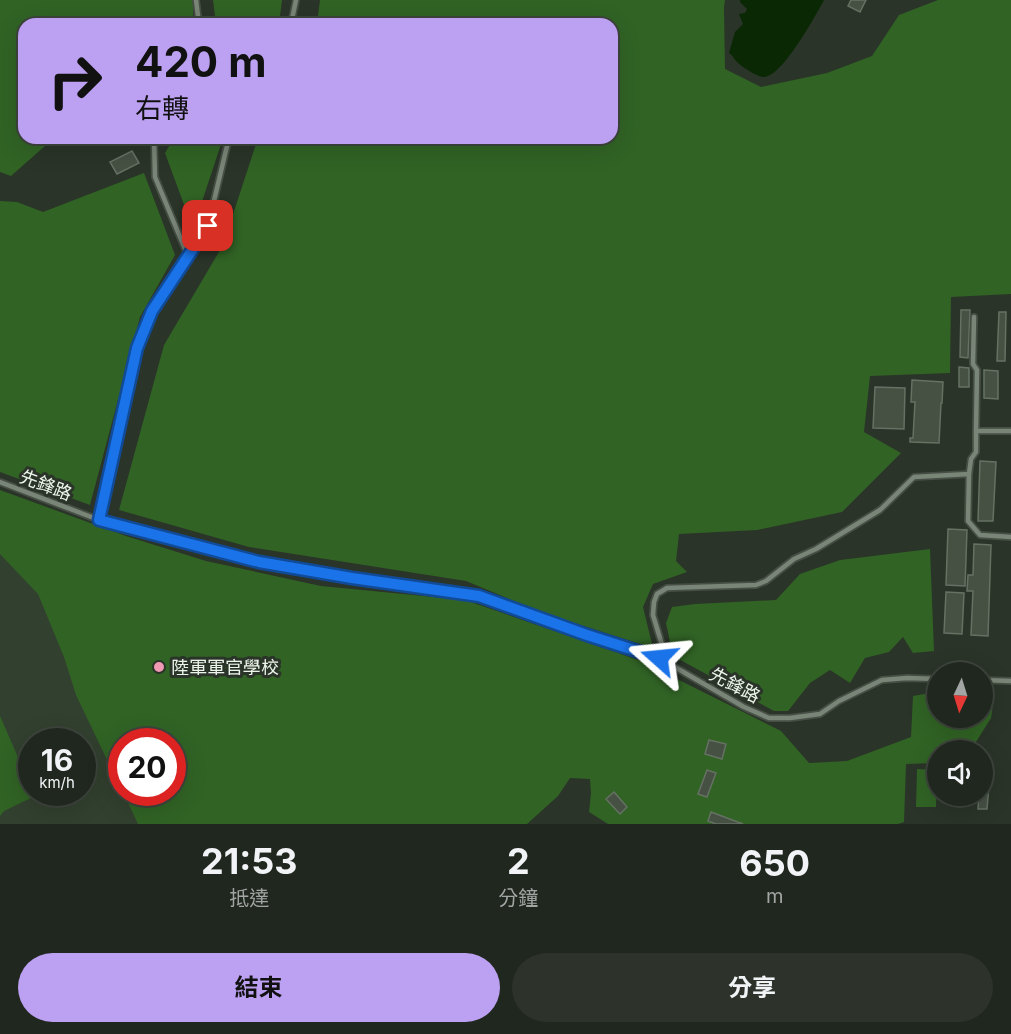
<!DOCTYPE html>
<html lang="zh-TW">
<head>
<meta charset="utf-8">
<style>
  :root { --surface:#20271e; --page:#2d332b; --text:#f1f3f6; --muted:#a2a5a4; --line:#3d443c; --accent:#bca0f2 }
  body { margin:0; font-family:Inter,"Noto Sans TC",sans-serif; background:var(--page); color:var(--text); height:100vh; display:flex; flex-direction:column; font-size:22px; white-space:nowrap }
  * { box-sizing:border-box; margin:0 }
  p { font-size:20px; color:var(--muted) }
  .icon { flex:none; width:33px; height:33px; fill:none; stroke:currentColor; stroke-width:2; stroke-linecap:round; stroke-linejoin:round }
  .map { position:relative; height:824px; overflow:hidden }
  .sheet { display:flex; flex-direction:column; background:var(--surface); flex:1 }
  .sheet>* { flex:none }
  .banner { position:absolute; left:18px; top:18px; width:600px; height:126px; border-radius:18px; box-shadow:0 6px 24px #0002,0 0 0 2px var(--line); background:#bca0f2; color:#111; overflow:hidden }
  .needle { width:39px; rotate:184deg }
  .buttons { position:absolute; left:927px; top:662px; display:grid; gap:12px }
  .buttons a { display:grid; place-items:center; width:66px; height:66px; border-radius:50%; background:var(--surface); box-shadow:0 6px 24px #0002,0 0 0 2px var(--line); font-size:30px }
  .speed { position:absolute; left:18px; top:728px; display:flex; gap:12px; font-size:30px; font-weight:700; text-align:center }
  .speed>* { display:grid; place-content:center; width:78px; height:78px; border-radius:50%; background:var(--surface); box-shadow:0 6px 24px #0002,0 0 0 2px var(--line); line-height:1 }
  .speed small { font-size:15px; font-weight:400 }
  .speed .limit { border:9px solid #d22; background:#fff; color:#111 }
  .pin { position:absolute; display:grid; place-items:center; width:51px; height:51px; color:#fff; margin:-26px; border-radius:12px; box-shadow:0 3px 9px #0006 }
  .me { position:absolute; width:66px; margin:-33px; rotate:288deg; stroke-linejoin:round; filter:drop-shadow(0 0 4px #0008) }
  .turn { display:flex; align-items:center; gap:21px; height:126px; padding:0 18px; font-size:27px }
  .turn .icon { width:78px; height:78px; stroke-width:2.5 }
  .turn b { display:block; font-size:42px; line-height:51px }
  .eta { display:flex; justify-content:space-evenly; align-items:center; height:102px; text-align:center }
  .eta b { font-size:36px; font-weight:700; line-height:42px }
  .button { display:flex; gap:12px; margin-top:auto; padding:12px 18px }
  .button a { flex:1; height:69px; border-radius:36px; background:var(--accent); color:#111; font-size:24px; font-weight:700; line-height:69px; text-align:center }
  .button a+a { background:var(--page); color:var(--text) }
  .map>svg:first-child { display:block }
  .built { fill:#32402f; fill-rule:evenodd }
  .green { fill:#316325 }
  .water { fill:#092803 }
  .building { fill:#465043; stroke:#657163; stroke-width:1.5 }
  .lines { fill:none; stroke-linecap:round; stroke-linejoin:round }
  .service-casing { stroke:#474f45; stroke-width:8 }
  .service { stroke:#798577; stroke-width:4.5 }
  .route-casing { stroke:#114b97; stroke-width:15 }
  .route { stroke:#1a73e8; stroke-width:10 }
  .poi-dot { fill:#f19ab4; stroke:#2a3428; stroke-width:2 }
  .labels { text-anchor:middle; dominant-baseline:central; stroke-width:6; stroke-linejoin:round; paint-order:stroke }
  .street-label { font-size:18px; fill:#edf4ec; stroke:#2a3428 }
  .poi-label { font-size:18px; fill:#edf4ec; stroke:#2a3428; text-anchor:start }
</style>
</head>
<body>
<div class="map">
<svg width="1011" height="824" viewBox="0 0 1011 824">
  <rect width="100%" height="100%" fill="#2a3428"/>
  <path class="built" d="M0 498 358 824H0ZM32 741H82V792H32ZM122 741H172V792H122Z"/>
  <path class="green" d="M0 0H193V24H24V138H54L11 176 0 172Z
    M213 0H282L279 24H216Z
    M320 0H725L724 7 725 69 761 87 827 73 872 56 899 15 938 0H1011V294L951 297 950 373 870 376 864 432 901 453 842 512 757 530 679 534 676 561 687 572 653 584 643 607 653 648 543 613 466 581 249 547 119 510 164 345 223 245 258 138H612V24H317Z
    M174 138H223L193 229 165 153Z
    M144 173 175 255 140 317 90 505 0 472V201L17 202 43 212Z
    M0 490 126 536 206 561 321 586 465 600 641 661 781 731 809 763 847 761 911 737 913 696 936 692 938 717H982L983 705H993L991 718 971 750H938L937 763 906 764 904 822 898 824H608L589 812 591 793 590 779 570 778 558 796 527 824H138L123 792H172V741H122L121 789 76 695 64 657 38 594 0 554Z
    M930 549 934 651 913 653 903 637 889 652 865 658 850 683 830 670 810 683 788 711H774L673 656 666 623 672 607 695 604 776 600 800 574 840 560Z
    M0 716 31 787 32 792H33L35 796 4 811 0 816Z
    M917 769 937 770 936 807H916Z"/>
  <path class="water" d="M740 0H824C816 15 781 79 763 77 756 76 744 68 738 63 734 60 734 56 729 53L735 32 743 24 739 14 745 13 747 9 740 2Z"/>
  <path class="building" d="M851 0H866L860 12 848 6Z
    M132 151 139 163 117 174 110 162Z
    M961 310H970L968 358 960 357Z
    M999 312H1006L1005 361H997Z
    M959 367 969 368V387H959Z
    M984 370 998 371V399L984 398Z
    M912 380 943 382 942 403H941L939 443 910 442V438H913L915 402H911Z
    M875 387 905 388 904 429 873 428Z
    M980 461 996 462 993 521H978Z
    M948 529 967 530 965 586 946 585Z
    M974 544 991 545 988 636 971 635 973 591H967L968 575H973Z
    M946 592 964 593 962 634 944 633Z
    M709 740 726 744 722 759 705 754Z
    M707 770 716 773 707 797 698 794Z
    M982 784 989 785 987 809H978L979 795H982Z
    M614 792 627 807 620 814 606 799Z
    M711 812 743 824H716L708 821Z"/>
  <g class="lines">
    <defs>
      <path id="service" d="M196 0 199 24
        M291 24 296 0
        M154 138 155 177 188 256
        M974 317 973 364 977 370 976 431
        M969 474 971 459 976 452V431H1011
        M0 482 99 520 259 562 352 578 479 596 587 635 659 658 744 707 769 718H790L820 714 839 701 882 680 907 678 938 679
        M99 520 137 348 152 311 208 226 227 146 231 138
        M659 658 662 645 653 615 654 602 657 594 667 588 756 585 766 581 794 559 816 549 880 510 914 477 969 474 968 521 980 535 1011 537
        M982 680 1011 681"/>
    </defs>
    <use href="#service" class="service-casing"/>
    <use href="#service" class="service"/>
  </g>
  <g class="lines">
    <defs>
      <path id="route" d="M208 226 152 311 137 348 99 520 259 562 352 578 479 596 587 635 659 658"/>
    </defs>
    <use href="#route" class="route-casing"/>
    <use href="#route" class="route"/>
  </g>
  <circle class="poi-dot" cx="159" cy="667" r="6"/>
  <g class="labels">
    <g class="street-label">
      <text transform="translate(46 485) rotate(21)">先鋒路</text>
      <text transform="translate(735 685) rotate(28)">先鋒路</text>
    </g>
    <g class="poi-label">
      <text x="171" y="667">陸軍軍官學校</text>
    </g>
  </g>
</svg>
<div class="buttons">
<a><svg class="needle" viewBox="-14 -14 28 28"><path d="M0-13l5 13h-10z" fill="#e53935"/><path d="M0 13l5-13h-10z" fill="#a2a5a4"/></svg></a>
<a><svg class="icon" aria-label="sound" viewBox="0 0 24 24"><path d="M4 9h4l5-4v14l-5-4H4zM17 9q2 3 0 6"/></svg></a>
</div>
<div class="speed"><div>16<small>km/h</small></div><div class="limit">20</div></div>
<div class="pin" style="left:208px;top:226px;background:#d93025"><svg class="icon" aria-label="arrive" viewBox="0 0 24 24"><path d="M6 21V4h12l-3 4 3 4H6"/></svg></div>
<svg class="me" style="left:659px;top:658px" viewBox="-20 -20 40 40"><path d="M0-17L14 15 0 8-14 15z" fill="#1a73e8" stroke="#fff" stroke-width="4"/></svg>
<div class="banner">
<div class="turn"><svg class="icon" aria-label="right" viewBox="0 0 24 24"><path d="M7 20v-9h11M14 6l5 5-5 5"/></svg><div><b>420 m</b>右轉</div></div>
</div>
</div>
<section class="sheet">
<div class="eta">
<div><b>21:53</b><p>抵達</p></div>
<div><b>2</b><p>分鐘</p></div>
<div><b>650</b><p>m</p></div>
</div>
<div class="button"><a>結束</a><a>分享</a></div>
</section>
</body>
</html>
